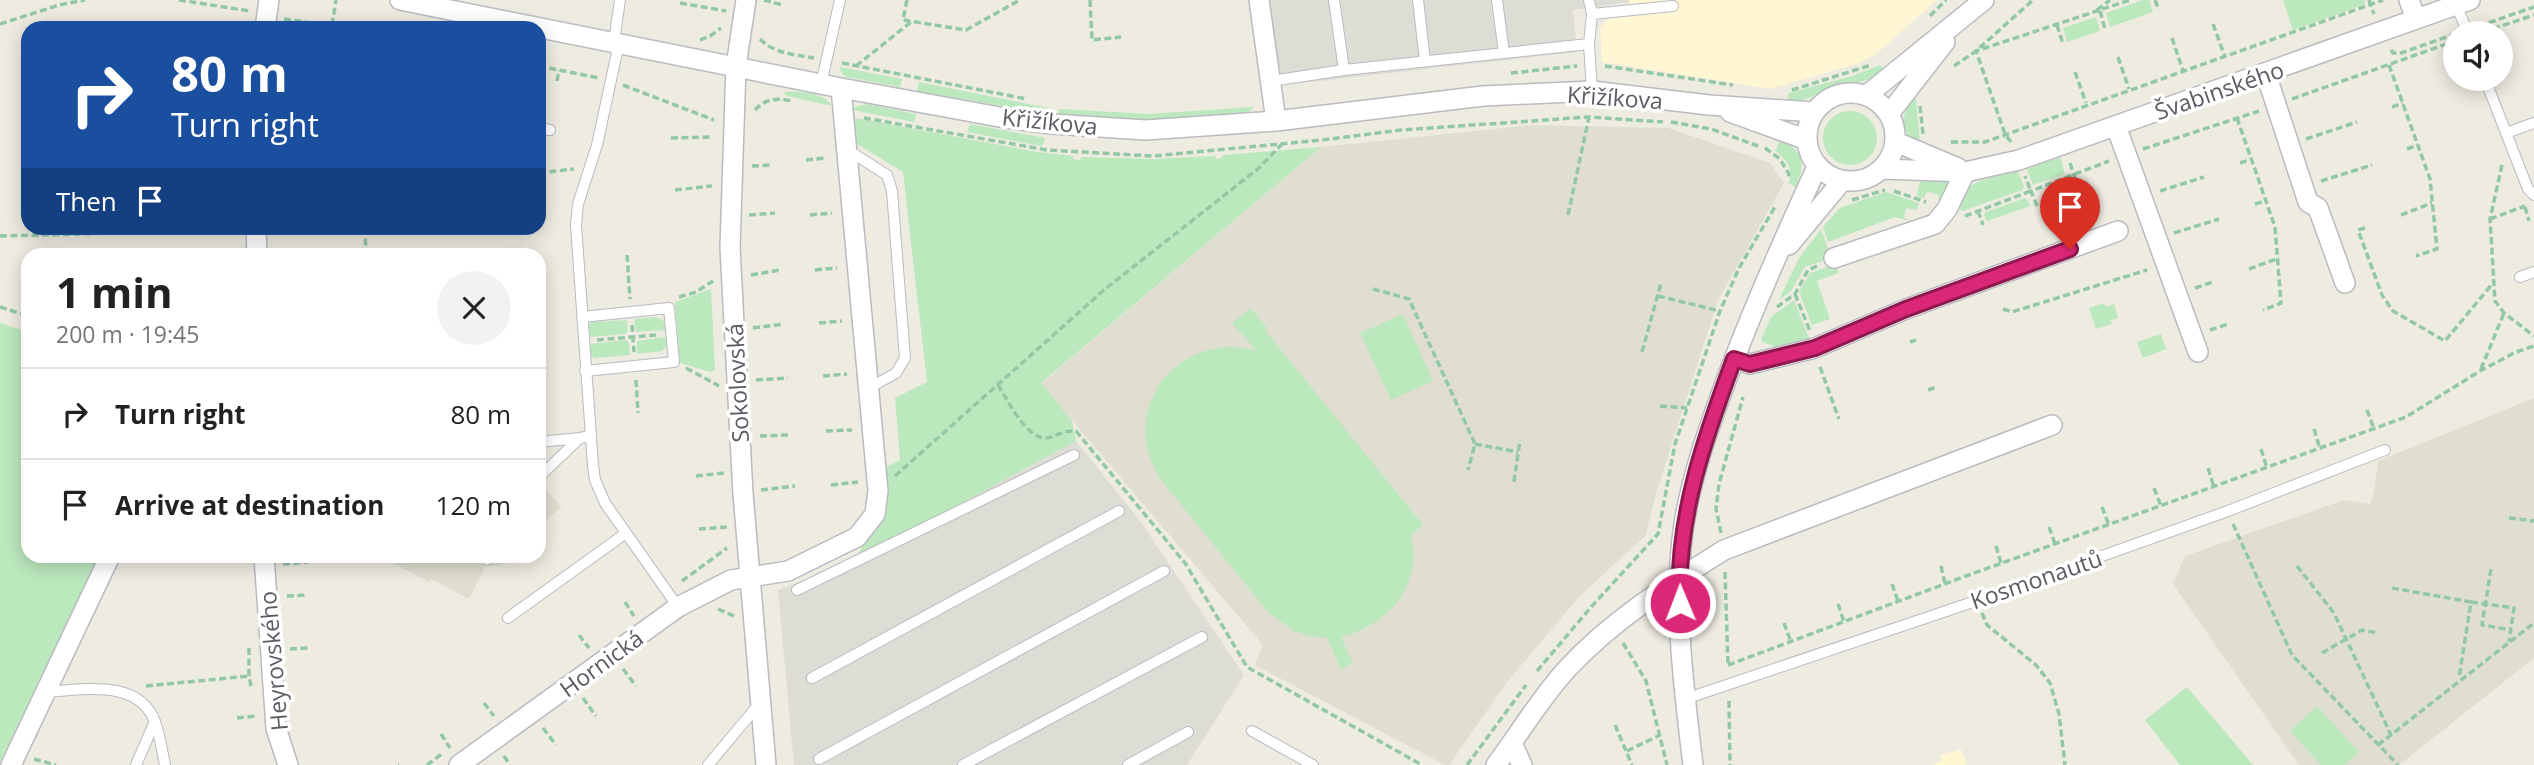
<!DOCTYPE html>
<html lang="en">
<head>
<meta charset="utf-8">
<style>
  :root { --surface:#fff; --page:#f2f2f2; --text:#222; --muted:#767676; --line:#e0e0e0 }
  body { margin:0; font-family:"Open Sans",sans-serif; background:var(--page); color:var(--text); height:100vh; display:flex; flex-direction:column; font-size:26px; white-space:nowrap }
  * { box-sizing:border-box; margin:0 }
  p { font-size:23px; color:var(--muted) }
  .icon { flex:none; width:38px; height:38px; fill:none; stroke:currentColor; stroke-width:2; stroke-linecap:round; stroke-linejoin:round }
  .map { position:relative; flex:1; overflow:hidden }
  .side { position:absolute; left:21px; top:248px; width:525px; height:315px; display:flex; flex-direction:column; background:var(--surface); border-radius:21px; box-shadow:0 4px 18px #0003 }
  .side>* { flex:none }
  .guide { position:absolute; left:21px; top:21px; width:525px; height:214px; border-radius:21px; box-shadow:0 4px 18px #0003; background:#1a4fa0; color:#fff; overflow:hidden }
  .fabs { position:absolute; left:2443px; top:21px; display:grid; gap:14px }
  .fabs a { display:grid; place-items:center; width:70px; height:70px; border-radius:50%; background:var(--surface); box-shadow:0 4px 18px #0003; font-size:35px }
  .pin { position:absolute; display:grid; place-items:center; width:60px; height:60px; color:#fff; margin:-72px -30px; border-radius:50% 50% 50% 0; rotate:-45deg; box-shadow:0 0 7px #0007 }
  .pin .icon { rotate:45deg }
  .me { position:absolute; width:77px; margin:-38px; rotate:359deg; stroke-linejoin:round; filter:drop-shadow(0 0 5px #0008) }
  .turn { display:flex; align-items:center; gap:24px; height:147px; padding:0 35px; font-size:32px }
  .turn .icon { width:91px; height:91px; stroke-width:2.5 }
  .turn b { display:block; font-size:49px; line-height:60px }
  .then { display:flex; align-items:center; height:66px; padding:0 35px; background:#0003; gap:14px; font-size:26px }
  .round { display:grid; place-items:center; flex:none; width:74px; height:74px; border-radius:37px; background:var(--page) }
  .head { display:flex; align-items:center; justify-content:space-between; height:119px; padding:0 35px }
  h1 { font-size:42px; font-weight:700; line-height:52px }
  ul { padding:0; list-style:none }
  li { display:flex; align-items:center; gap:21px; height:91px; padding:0 35px; border-top:2px solid var(--line) }
  li div { flex:1 }
  li b { display:block; font-size:26px }
  li em { font-style:normal }
  .map>svg:first-child { display:block }
  .commercial { fill:#fff7d4 }
  .industrial { fill:#deddd5 }
  .education { fill:#e0ded1 }
  .green { fill:#bbe8bd }
  .lines { fill:none; stroke-linecap:round; stroke-linejoin:round }
  .lane-casing { stroke:#b9bbc1; stroke-width:12 }
  .street-casing { stroke:#b9bbc1; stroke-width:22 }
  .path { stroke:#93c8a5; stroke-width:3.5; stroke-dasharray:7 3.5; stroke-linecap:butt }
  .lane { stroke:#fff; stroke-width:10 }
  .street { stroke:#fff; stroke-width:19 }
  .route-casing { stroke:#8e194d; stroke-width:18 }
  .route { stroke:#db2777; stroke-width:12 }
  .labels { text-anchor:middle; dominant-baseline:central; stroke-width:7; stroke-linejoin:round; paint-order:stroke }
  .street-label { font-size:23px; fill:#595d63; stroke:#fff }
</style>
</head>
<body>
<div class="map">
<svg width="2534" height="765" viewBox="0 0 2534 765">
  <rect width="100%" height="100%" fill="#eeebe1"/>
  <path class="commercial" d="M1629 0H1937L1876 54 1859 63 1771 89 1602 62 1600 27 1610 18 1630 17Z
    M1961 749 1967 765H1931L1942 761 1940 755Z"/>
  <path class="industrial" d="M1266 0H1629V2L1573 10 1577 52 1275 86Z
    M1076 441 1140 521 1244 675 1187 765H794L778 590 856 560Z"/>
  <path class="education" d="M1532 125 1668 128 1770 163 1784 183 1718 300 1656 493 1646 535 1578 598 1507 682 1449 765H1445L1255 665 1263 645 1041 384 1321 147Z
    M2534 398V658L2399 765H2299L2173 584 2185 556 2344 500 2370 504 2374 492 2378 461Z
    M539 481 561 507 539 527Z
    M381 557H509L499 566 486 565 469 599 431 579 429 582Z"/>
  <path class="green" d="M2143 0H2149L2153 12 2110 27 2106 13Z
    M2283 0H2364L2365 4 2293 30Z
    M2096 17 2100 31 2067 42 2063 28Z
    M1880 65 1887 71C1870 82 1852 82 1834 88 1817 93 1806 102 1787 103L1789 93 1852 76Z
    M839 67 902 79 900 87 847 77 842 74Z
    M919 82 1049 108 1048 114 917 91Z
    M783 92C799 91 823 91 832 106L787 96Z
    M1913 98 1916 99 1920 144C1897 130 1900 119 1913 98Z
    M867 104 916 114 914 122 853 110 857 106Z
    M1254 107 1246 114 1166 122 1058 117 1059 109 1148 114Z
    M1823 138a27 27 0 1 1 54 0a27 27 0 1 1-54 0Z
    M849 117 1038 152 1073 156V159L1080 160 1081 157 1154 159 1215 156 1216 159 1222 158 1223 155 1321 147 1041 383 1072 421 1076 441 856 560 870 529 881 470 900 460 895 398 927 382 903 172 849 139Z
    M970 124 1045 138 1044 143 1041 146 967 132Z
    M1780 138C1804 153 1806 162 1796 188L1789 183C1794 168 1787 161 1776 151Z
    M2060 157 2065 174 2033 185 2027 169Z
    M2018 171 2024 187 2022 190 1963 211 1959 209C1959 178 1996 178 2018 171Z
    M1921 179 1946 182 1950 186 1941 201 1938 200 1939 195 1927 191 1924 198 1916 196Z
    M1886 192 1919 203 1917 210 1906 208 1904 218 1915 222 1895 217 1828 242 1823 227 1840 208Z
    M2025 198 2028 200 2030 206 1987 221 1984 215 1986 212Z
    M1821 229 1831 258 1805 267 1791 291 1779 300 1799 258Z
    M1835 264 1839 273 1817 281 1830 319 1812 325 1799 292 1810 273Z
    M711 289 715 370 710 372 680 363 675 302Z
    M1794 300 1811 343 1783 350 1763 342 1761 340 1771 317Z
    M2105 303 2106 307 2114 304 2118 318 2111 320 2112 324 2096 329 2089 308Z
    M1251 308 1267 328 1265 330 1423 525 1411 535C1423 587 1388 625 1341 637L1353 663 1341 669 1327 638 1308 636 1294 631 1268 612 1162 481C1155 470 1149 459 1147 446 1136 382 1196 332 1257 351L1232 323Z
    M1403 314 1433 381 1391 400 1360 333Z
    M655 317 663 320 666 330 636 332 634 319Z
    M627 320 628 331 625 334 590 337 589 326 591 322Z
    M0 323 28 332V556L99 557 0 762Z
    M2161 334 2166 349 2143 358 2137 342Z
    M666 337 667 345 662 351 637 354V341Z
    M626 340 629 343 630 355 594 358 591 355 590 344Z
    M2187 687 2253 765H2180L2145 720Z
    M2317 706 2359 752 2344 765H2321L2290 731Z"/>
  <g class="lines">
    <defs>
      <path id="lane" d="M1334 0 1344 70
        M1418 0 1425 61
        M1497 0 1504 53
        M1589 0 1592 14
        M2456 5 2468 33
        M614 42 620 0
        M619 43 597 145 578 204 576 225 593 465 595 480 605 503 678 607
        M1589 44 1592 91
        M2485 79 2528 189 2534 195
        M1271 81 1344 70 1589 44 1592 14 1673 6
        M821 84 840 0
        M539 128 550 130
        M2506 133 2534 123
        M846 149 887 175 892 191 905 358 896 373 869 388
        M2520 277 2534 272
        M582 317 669 308 674 362 585 371
        M539 442 580 438
        M539 477 580 438 590 436
        M483 556 487 560
        M797 590 1074 455
        M508 618 626 533
        M812 678 1119 511
        M46 692C82 690 139 678 155 722 160 735 162 751 165 765
        M1685 699 1976 601 2228 511 2385 450
        M1252 731 1313 765
        M819 759 1164 571
        M136 765 155 721
        M708 765 760 703
        M963 765 1202 637
        M1128 765 1188 732"/>
      <path id="street" d="M400 0 841 88 1005 118 1052 124 1146 130 1276 121 1483 96 1592 91 1709 105 1814 112
        M746 0 736 66 730 247 743 494 766 765
        M1259 0 1276 121
        M2409 0 2416 19
        M265 28 269 0
        M2266 74 2308 202 2318 208 2345 283
        M1807 137a44 44 0 1 1 88 0a44 44 0 1 1-88 0Z
        M1867 95 1984 0
        M1730 112 1807 140
        M1889 114 1945 42
        M2116 126 2198 352
        M1896 142 1958 168
        M1883 169 1965 172 2019 160 2470 0
        M256 228 257 256
        M1789 245 1842 181
        M1834 258 1935 224 1947 209 1965 172
        M1734 359 1750 364 1815 348 1906 309 2118 231
        M264 556 276 728 288 765
        M1512 743 1522 765
        M11 765 110 556
        M459 765 678 607 731 580 788 571 857 537 875 514 878 491 841 88
        M1496 765C1519 734 1540 699 1566 670 1611 621 1668 585 1724 550L2052 425
        M1693 765C1684 691 1673 605 1683 531 1690 479 1709 427 1727 378 1754 306 1785 236 1817 167"/>
    </defs>
    <use href="#lane" class="lane-casing"/>
    <use href="#street" class="street-casing"/>
    <path class="path" d="M179 0 250 11
      M764 0 783 5
      M907 0 903 20 966 30 1020 0
      M1090 0 1092 40 1121 37
      M2155 0 2159 10
      M2369 0 2374 14
      M680 3 726 11
      M2097 10 2110 0
      M2100 11 2105 29
      M1930 16 1946 0
      M284 19 345 28
      M0 24 59 5 85 0
      M2213 24 2225 57
      M332 25 336 0
      M2057 25 2063 44
      M2479 26 2534 7
      M316 28 321 23
      M2483 32 2534 15
      M2172 38 2183 71
      M760 39C775 54 793 54 814 58
      M700 40 710 36 721 28
      M2391 50 2393 53H2401L2452 35
      M2118 57 2129 89
      M842 63 1027 99
      M2389 65 2430 179 2437 249 2416 256
      M539 66 599 78
      M856 66 911 22
      M1605 66 1733 85
      M1954 66 1976 51 2033 0
      M2075 72 2086 103
      M1511 73 1577 66
      M557 81 559 70
      M623 85 714 120
      M1792 90 1871 65
      M2292 99 2455 41
      M1920 106 1923 134
      M2392 107 2403 103
      M755 110C766 98 778 98 792 101
      M864 118 1047 150 1153 156 1322 140 1401 130 1589 117 1663 122
      M2237 118 2275 227 2281 303 2263 310
      M1671 122 1711 129 1758 146
      M671 138 713 137
      M2306 139 2357 122
      M1951 142H1985L2383 0
      M2011 142 2005 134 1976 51 2130 0
      M1765 148 1780 159 1789 174 1788 179
      M2143 149 2259 111
      M2407 149 2418 145
      M806 160 827 158
      M2070 163 2079 191
      M2240 163 2252 159
      M2502 165 2490 219 2495 301 2504 313 2534 336
      M752 166 771 165
      M539 173 574 169
      M2321 181 2372 165
      M675 190 712 186
      M1894 191 1926 202
      M2160 191 2204 177
      M1852 200 1885 190
      M2255 204 2266 201
      M2037 206 2031 191 2109 161
      M2525 207 2529 221
      M1978 211 1983 225
      M749 215 775 213
      M810 215 832 213
      M1568 215 1589 117
      M2401 215 2432 203
      M1965 216 2031 191 2025 176
      M2490 219 2525 206
      M365 228 366 256
      M2365 228 2358 230 2382 295 2393 311 2445 341 2493 283
      M2174 233 2219 219
      M0 236 237 230
      M627 255 630 299
      M2249 269 2279 258
      M815 270 837 268
      M751 275 780 270
      M2195 288 2213 282
      M1373 289 1409 299 1475 444 1468 470
      M1795 294 1810 331
      M1658 296 1720 311
      M679 297 696 292 713 281
      M0 307 28 316
      M1777 307 1795 294 1808 270 1817 266
      M2003 309 2012 312 2147 270
      M819 323 842 321
      M632 325 634 352
      M753 328 784 324
      M2210 330 2228 324
      M597 340 656 335
      M1910 342 1916 340
      M1642 352 1661 283
      M1820 367 1839 419
      M686 368 719 386
      M2481 369 2504 313
      M823 376 847 374
      M636 380 638 413
      M756 380 788 378
      M998 385C1007 399 1026 438 1045 438 1055 438 1061 430 1076 431L1185 563 1247 667 1422 765
      M1928 390 1936 387
      M1660 406 1687 408
      M2367 410 2374 429
      M2314 429 2320 449
      M826 431 852 430
      M760 436 791 435
      M1475 444 1518 452
      M2261 449 2267 468
      M2208 468 2214 487
      M696 476 724 473
      M895 476 1104 290 1259 168 1282 144
      M1514 482 1520 440
      M831 485 858 482
      M2154 488 2161 506
      M761 490 795 486
      M2102 507 2109 525
      M2509 518 2534 521
      M2233 524 2292 655 2398 765
      M2049 527 2055 544
      M699 529 728 527
      M1721 533 1716 509 1719 484 1743 397
      M1996 546 2001 563
      M283 564 308 562
      M1941 566 1945 584
      M2297 566 2334 613 2391 735
      M2491 569 2482 625 2511 630
      M1725 572 1728 665
      M682 581 727 548
      M1892 584 1898 601
      M2392 588 2471 602 2459 678
      M287 596 307 595
      M625 602 634 616
      M2471 602 2514 608 2509 642
      M1838 604 1844 622
      M718 609 734 616
      M1982 613 1987 625 2036 665 2050 683 2059 714 2065 765
      M1784 623 1791 642
      M579 635 589 648
      M1623 643 1646 681 1667 765
      M249 648V676L251 686
      M290 649 308 648
      M2322 653 2362 630 2378 633
      M1728 665 1966 576 2406 417 2480 371 2516 352 2534 346
      M623 669 636 686
      M1537 671 1592 606 1658 534 1675 444 1720 311 1739 268 1776 205
      M146 686 249 676
      M583 698 596 716
      M1729 701 1730 765
      M484 703 494 716
      M237 718 258 716
      M1615 725 1632 765
      M543 728 556 745
      M441 734 450 748
      M2378 745 2534 623
      M1627 751 1660 735
      M504 756 510 765
      M34 759 56 765
      M398 765H399
      M427 765 443 753
      M1467 765 1526 685"/>
    <use href="#lane" class="lane"/>
    <use href="#street" class="street"/>
  </g>
  <g class="lines">
    <defs>
      <path id="route" d="M1680 603C1676 518 1705 437 1734 359L1750 364 1815 348 1906 309 2070 249"/>
    </defs>
    <use href="#route" class="route-casing"/>
    <use href="#route" class="route"/>
  </g>
  <g class="labels">
    <g class="street-label">
      <text transform="translate(2219 90) rotate(-19)">Švabinského</text>
      <text transform="translate(1615 97) rotate(4)">Křižíkova</text>
      <text transform="translate(1050 121) rotate(6)">Křižíkova</text>
      <text transform="translate(737 383) rotate(-93)">Sokolovská</text>
      <text transform="translate(2036 579) rotate(-19)">Kosmonautů</text>
      <text transform="translate(273 661) rotate(-95)">Heyrovského</text>
      <text transform="translate(601 663) rotate(-36)">Hornická</text>
    </g>
  </g>
</svg>
<div class="fabs">
<a><svg class="icon" aria-label="sound" viewBox="0 0 24 24"><path d="M4 9h4l5-4v14l-5-4H4zM17 9q2 3 0 6"/></svg></a>
</div>
<div class="pin" style="left:2070px;top:249px;background:#d93025"><svg class="icon" aria-label="arrive" viewBox="0 0 24 24"><path d="M6 21V4h12l-3 4 3 4H6"/></svg></div>
<svg class="me" style="left:1680px;top:603px" viewBox="-20 -20 40 40"><circle r="17" fill="#db2777" stroke="#fff" stroke-width="3"/><path d="M0-11L8 9 0 5-8 9z" fill="#fff"/></svg>
<div class="guide">
<div class="turn"><svg class="icon" aria-label="right" viewBox="0 0 24 24"><path d="M7 20v-9h11M14 6l5 5-5 5"/></svg><div><b>80 m</b>Turn right</div></div>
<div class="then">Then<svg class="icon" aria-label="arrive" viewBox="0 0 24 24"><path d="M6 21V4h12l-3 4 3 4H6"/></svg></div>
</div>
<section class="side">
<div class="head"><div><h1>1 min</h1><p>200 m · 19:45</p></div><a class="round"><svg class="icon" aria-label="close" viewBox="0 0 24 24"><path d="M6 6l12 12M18 6L6 18"/></svg></a></div>
<ul>
<li><svg class="icon" aria-label="right" viewBox="0 0 24 24"><path d="M7 20v-9h11M14 6l5 5-5 5"/></svg><div><b>Turn right</b></div><em>80 m</em></li>
<li><svg class="icon" aria-label="arrive" viewBox="0 0 24 24"><path d="M6 21V4h12l-3 4 3 4H6"/></svg><div><b>Arrive at destination</b></div><em>120 m</em></li>
</ul>
</section>
</div>
</body>
</html>
